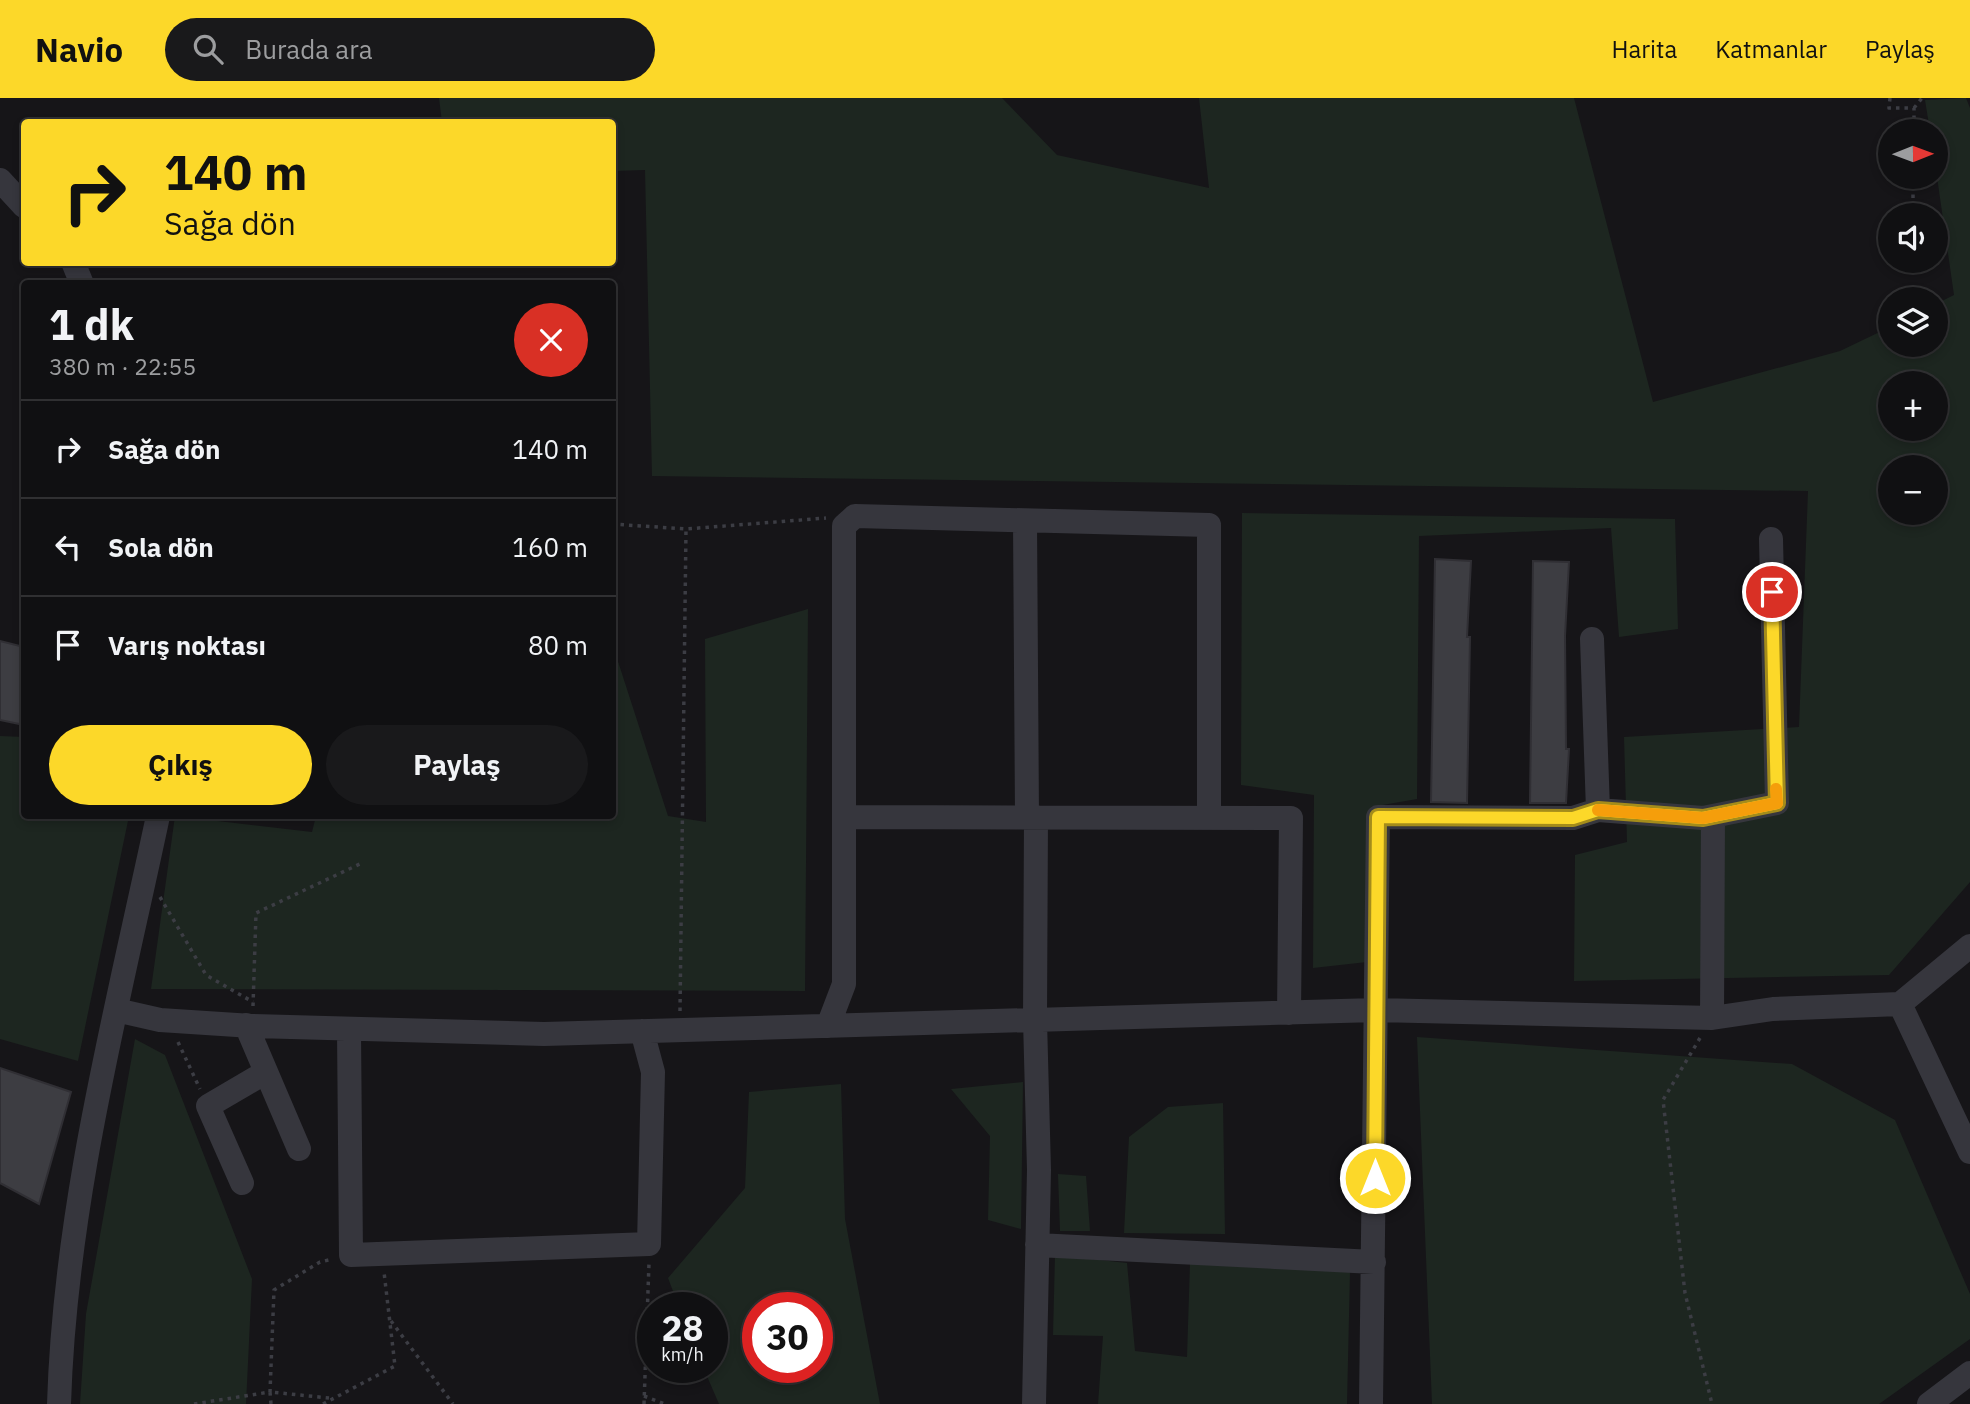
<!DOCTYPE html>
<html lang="tr">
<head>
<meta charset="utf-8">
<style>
  :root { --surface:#101012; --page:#19191b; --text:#f1f3f6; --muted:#9c9d9f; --line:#303032; --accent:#fcd829 }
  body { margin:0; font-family:"IBM Plex Sans",sans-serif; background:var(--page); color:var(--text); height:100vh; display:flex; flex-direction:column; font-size:26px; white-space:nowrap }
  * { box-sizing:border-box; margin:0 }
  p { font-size:23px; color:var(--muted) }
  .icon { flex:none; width:38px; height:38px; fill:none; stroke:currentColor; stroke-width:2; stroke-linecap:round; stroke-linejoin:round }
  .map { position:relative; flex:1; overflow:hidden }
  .sheet { position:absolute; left:21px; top:182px; width:595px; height:539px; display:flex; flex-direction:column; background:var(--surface); border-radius:7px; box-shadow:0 4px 10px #0003,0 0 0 2px var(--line) }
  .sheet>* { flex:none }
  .banner { position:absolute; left:21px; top:21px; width:595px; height:147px; border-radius:7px; box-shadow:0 4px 10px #0003,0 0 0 2px var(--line); background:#fcd829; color:#111; overflow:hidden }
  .needle { width:46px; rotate:89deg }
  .buttons { position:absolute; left:1878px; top:21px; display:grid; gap:14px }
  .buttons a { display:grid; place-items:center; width:70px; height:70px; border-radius:50%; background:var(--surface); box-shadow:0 4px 10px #0003,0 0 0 2px var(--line); font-size:35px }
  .speed { position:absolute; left:637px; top:1194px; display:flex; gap:14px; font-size:35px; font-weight:700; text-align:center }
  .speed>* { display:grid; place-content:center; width:91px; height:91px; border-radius:50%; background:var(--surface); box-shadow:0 4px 10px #0003,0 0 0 2px var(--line); line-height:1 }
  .speed small { font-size:18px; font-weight:400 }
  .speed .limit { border:10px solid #d22; background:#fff; color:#111 }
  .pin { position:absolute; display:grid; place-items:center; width:60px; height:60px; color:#fff; margin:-30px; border:4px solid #fff; border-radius:50%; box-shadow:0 2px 7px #0007 }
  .me { position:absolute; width:77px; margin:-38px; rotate:0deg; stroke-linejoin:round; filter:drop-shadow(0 0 5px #0008) }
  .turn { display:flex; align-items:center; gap:24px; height:147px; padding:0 28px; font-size:32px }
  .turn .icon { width:91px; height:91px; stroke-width:2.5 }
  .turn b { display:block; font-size:49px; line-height:60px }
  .round { display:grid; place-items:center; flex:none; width:74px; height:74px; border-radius:37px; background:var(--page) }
  .overview { display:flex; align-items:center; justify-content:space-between; height:119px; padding:0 28px }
  h1 { font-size:42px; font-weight:700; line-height:52px }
  .cta { display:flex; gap:14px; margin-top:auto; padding:14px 28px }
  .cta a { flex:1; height:80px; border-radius:42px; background:var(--accent); color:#111; font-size:28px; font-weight:700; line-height:80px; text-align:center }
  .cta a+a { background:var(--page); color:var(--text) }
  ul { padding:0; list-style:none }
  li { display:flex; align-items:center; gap:21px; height:98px; padding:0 28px; border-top:2px solid var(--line) }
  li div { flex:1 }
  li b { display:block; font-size:26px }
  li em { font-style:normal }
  header { display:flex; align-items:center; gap:42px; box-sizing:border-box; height:98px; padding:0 35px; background:var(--accent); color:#111 }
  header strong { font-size:33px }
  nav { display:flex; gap:38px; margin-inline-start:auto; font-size:24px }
  .search { width:490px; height:63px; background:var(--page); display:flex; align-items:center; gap:18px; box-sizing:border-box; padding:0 24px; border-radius:38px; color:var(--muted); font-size:26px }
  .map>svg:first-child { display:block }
  .green { fill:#1d2620; fill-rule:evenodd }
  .building { fill:#3d3d42; stroke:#302f34; stroke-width:2 }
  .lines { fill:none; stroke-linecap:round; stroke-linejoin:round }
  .path { stroke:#3c3d44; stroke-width:3.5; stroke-dasharray:3.5 5; stroke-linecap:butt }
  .minor { stroke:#36363d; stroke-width:24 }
  .route-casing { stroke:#a48c1b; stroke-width:18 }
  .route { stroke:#fcd829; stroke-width:12 }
  .slow { stroke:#f59e0b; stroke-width:12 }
</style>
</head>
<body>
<header>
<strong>Navio</strong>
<div class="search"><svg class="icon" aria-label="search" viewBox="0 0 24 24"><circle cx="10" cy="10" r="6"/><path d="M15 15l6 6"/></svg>Burada ara</div>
<nav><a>Harita</a><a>Katmanlar</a><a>Paylaş</a></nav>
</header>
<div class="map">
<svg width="1970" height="1306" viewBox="0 0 1970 1306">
  <rect width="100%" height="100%" fill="#161518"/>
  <path class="green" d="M439 0H1002L1057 57 1209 90 1199 0H1574L1653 304 1840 253 1890 229V247H1936V206L1954 197 1936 72V33H1930L1925 2 1966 0 1970 10V784L1889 877 1574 883 1575 757 1627 744 1624 639 1799 629 1808 393 652 378 645 72 613 73 612 24H442ZM1890 285H1936V331H1890ZM1890 369H1936V415H1890Z
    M1242 415 1675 421 1678 531 1619 539 1611 430 1419 438 1417 701 1371 709 1367 864 1313 870 1314 697 1241 687Z
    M808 511 805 893 151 891 175 718 312 734 316 718H612L613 548 668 718 706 724 705 541Z
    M0 638 24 639V718H129L78 963 0 941Z
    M1417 939 1792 966 1895 1022 1970 1196V1241L1879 1306H1432Z
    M135 941 165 957 252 1181 246 1306H80L86 1216Z
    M1023 984 1021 1131 988 1122 990 1038 951 991Z
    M841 986 845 1121 880 1306H719L703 1269H712V1209H679L668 1180 745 1090 749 994ZM758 1209H817V1269H758Z
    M1223 1005 1225 1136 1124 1135 1129 1039 1168 1009Z
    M1058 1076 1086 1078 1090 1133H1060Z
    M1055 1157 1127 1165 1135 1253 1187 1259 1190 1165 1350 1174 1347 1306H1098L1103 1238 1053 1237Z"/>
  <path class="building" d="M1435 461 1471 463 1467 539H1470L1467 705 1431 704Z
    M1533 463 1569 464 1565 538 1566 651H1569L1566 705H1530Z
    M0 543 24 549V627L0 622Z
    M0 970 71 994 39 1106 0 1085Z"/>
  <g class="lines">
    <path class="path" d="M1890 0 1889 10H1914V33
      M1914 10 1922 0
      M1913 117V79
      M1912 176V163
      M612 426 686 431
      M160 799 206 877 253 904
      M253 908 256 815 364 764
      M680 913 686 431 826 420
      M1700 940 1663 1002 1685 1195 1712 1306
      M178 944 200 991
      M391 1223 453 1306
      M644 1298 665 1306
      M194 1306 270 1294 274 1192 320 1164 333 1161
      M271 1306 270 1294 329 1300
      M323 1306 395 1268 384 1174
      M644 1306 649 1165"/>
    <path class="minor" d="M0 82 24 108
      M73 164 82 186
      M1025 423 1027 719
      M1598 712 1703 720 1777 705 1771 441
      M845 719 1291 720 1289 915
      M1900 906 1970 1054
      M116 912 160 922 252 928 544 936 1376 912 1712 920 1773 911 1900 906 1970 848
      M1712 920 1713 718
      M246 927 299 1051
      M828 928 844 886V428L855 418 1209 427V720
      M349 933 351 1157 649 1146 653 974 642 933
      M242 1085 208 1008 266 974
      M1037 1147 1374 1164
      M59 1306C65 1107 117 911 158 718
      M1034 1306 1039 1072 1035 922 1036 719
      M1371 1306 1378 719 1573 720 1598 712 1592 541
      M1929 1306 1970 1275"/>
  </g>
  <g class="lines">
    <defs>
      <path id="route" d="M1375 1080 1378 719 1573 720 1598 712 1703 720 1777 705 1772 494"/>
    </defs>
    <use href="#route" class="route-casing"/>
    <use href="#route" class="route"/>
    <path class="slow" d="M1598 712 1703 720 1777 705 1776 691"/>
  </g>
</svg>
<div class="buttons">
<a><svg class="needle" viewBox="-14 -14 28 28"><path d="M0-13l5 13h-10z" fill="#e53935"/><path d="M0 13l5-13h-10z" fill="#9c9d9f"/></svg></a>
<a><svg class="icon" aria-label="sound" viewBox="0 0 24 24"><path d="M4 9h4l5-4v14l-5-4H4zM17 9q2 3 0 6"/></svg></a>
<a><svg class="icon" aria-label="layers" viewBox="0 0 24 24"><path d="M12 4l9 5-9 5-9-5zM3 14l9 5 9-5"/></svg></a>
<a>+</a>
<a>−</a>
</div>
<div class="speed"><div>28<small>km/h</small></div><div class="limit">30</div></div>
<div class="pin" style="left:1772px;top:494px;background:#d93025"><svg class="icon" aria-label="arrive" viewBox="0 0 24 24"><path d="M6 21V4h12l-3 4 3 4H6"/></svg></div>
<svg class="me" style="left:1375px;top:1080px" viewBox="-20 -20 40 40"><circle r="17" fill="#fcd829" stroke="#fff" stroke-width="3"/><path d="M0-11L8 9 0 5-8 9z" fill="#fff"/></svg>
<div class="banner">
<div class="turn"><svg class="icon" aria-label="right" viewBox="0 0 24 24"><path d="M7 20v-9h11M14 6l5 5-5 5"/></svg><div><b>140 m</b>Sağa dön</div></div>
</div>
<section class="sheet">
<div class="overview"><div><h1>1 dk</h1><p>380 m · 22:55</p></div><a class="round" style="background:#d93025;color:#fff"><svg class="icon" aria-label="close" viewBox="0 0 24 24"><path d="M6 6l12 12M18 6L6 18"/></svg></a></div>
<ul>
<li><svg class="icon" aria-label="right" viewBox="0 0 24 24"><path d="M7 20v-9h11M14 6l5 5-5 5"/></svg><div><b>Sağa dön</b></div><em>140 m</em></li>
<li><svg class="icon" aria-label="left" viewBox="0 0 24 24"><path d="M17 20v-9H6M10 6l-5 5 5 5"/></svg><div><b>Sola dön</b></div><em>160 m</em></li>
<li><svg class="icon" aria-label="arrive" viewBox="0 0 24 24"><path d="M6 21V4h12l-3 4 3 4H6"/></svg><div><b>Varış noktası</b></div><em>80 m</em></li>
</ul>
<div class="cta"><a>Çıkış</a><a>Paylaş</a></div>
</section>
</div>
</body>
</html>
